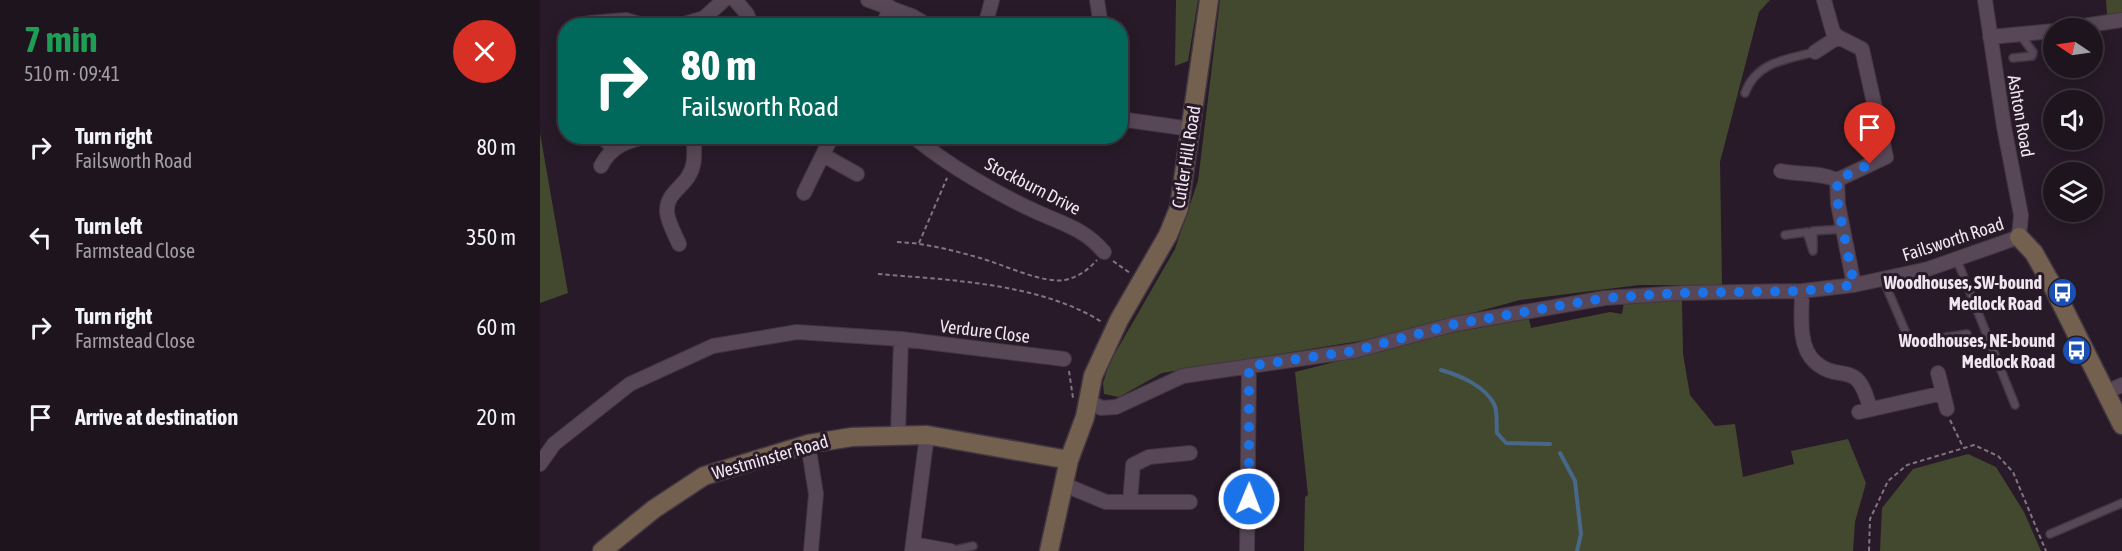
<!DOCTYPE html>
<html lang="en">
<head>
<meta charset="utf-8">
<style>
  :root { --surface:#1e141e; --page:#261d27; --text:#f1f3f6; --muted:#a19ea4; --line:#3c333c }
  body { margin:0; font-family:"Asap Condensed",sans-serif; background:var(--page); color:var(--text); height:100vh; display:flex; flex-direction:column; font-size:22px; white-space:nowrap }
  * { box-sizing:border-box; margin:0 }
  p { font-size:20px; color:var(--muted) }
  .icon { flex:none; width:33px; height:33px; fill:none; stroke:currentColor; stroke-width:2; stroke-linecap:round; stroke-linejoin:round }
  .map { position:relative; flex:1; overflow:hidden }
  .drawer { display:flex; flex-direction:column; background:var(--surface); width:540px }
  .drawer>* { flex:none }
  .top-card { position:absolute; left:18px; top:18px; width:570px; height:126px; border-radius:24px; box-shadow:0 3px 15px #0003,0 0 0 2px var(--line); background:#00695c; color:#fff; overflow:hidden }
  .needle { width:39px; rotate:283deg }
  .buttons { position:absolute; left:1503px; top:18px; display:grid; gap:12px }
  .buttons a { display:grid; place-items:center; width:60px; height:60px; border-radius:50%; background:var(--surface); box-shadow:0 3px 15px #0003,0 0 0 2px var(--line); font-size:30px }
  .pin { position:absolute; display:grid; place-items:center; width:51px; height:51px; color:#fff; margin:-62px -26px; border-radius:50% 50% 50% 0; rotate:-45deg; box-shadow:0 0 6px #0007 }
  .pin .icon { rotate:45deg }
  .me { position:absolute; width:66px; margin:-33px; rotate:1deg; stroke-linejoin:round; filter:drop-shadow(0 0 4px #0008) }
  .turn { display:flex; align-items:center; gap:21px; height:126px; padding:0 24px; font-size:27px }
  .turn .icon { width:78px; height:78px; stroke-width:2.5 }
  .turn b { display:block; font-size:42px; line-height:51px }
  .round { display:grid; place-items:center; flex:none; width:63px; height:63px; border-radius:32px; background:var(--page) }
  .head { display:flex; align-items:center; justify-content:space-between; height:102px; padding:0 24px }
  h1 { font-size:36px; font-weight:700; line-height:45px; color:#1e9e55 }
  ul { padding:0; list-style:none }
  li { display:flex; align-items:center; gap:18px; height:90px; padding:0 24px }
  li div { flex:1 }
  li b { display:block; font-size:22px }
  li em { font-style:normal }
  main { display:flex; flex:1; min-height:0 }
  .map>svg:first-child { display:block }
  .green { fill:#43492e }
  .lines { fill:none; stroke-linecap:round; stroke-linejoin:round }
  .stream { stroke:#48688a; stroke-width:4 }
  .lane-casing { stroke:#423642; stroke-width:10 }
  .street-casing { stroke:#423642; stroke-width:16 }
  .secondary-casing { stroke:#423642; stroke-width:21 }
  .path { stroke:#827582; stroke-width:2; stroke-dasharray:4.5 3; stroke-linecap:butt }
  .lane { stroke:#574757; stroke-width:7 }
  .street { stroke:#574757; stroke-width:14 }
  .secondary { stroke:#73604f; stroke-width:18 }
  .route { stroke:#1a73e8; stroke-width:10; stroke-dasharray:0 18 }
  .labels { text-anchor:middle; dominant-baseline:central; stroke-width:6; stroke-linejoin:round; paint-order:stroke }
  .street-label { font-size:18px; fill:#f0e6f0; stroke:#281a28 }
  .poi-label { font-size:18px; font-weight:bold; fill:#f0e6f0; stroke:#281a28; text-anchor:end }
</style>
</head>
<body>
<main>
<section class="drawer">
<div class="head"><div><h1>7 min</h1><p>510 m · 09:41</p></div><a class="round" style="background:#d93025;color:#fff"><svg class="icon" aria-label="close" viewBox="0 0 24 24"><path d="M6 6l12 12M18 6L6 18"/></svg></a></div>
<ul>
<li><svg class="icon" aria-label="right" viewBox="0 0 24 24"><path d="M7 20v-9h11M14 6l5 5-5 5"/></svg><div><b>Turn right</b><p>Failsworth Road</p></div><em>80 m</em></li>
<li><svg class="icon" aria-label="left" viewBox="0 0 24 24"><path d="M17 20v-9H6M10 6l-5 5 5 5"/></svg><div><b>Turn left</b><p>Farmstead Close</p></div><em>350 m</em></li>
<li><svg class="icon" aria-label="right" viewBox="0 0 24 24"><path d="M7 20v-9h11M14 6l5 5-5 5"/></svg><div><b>Turn right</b><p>Farmstead Close</p></div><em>60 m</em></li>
<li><svg class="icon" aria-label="arrive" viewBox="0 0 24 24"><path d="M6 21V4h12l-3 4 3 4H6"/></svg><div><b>Arrive at destination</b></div><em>20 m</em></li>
</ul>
</section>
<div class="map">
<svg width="1582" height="551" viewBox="0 0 1582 551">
  <rect width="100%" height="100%" fill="#281a28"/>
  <path class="green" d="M636 0H658L648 61 635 66Z
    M680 0H1230L1219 12 1180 162 1182 285H1099L980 300 845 337 622 373 579 397 564 394 563 383 570 362 635 249 658 181Z
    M1566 0H1582V24L1568 27Z
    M0 133 28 293 0 303Z
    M1142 300 1143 354 1150 395 1175 426 1195 424 1203 477 1254 464 1251 451 1308 439 1326 483 1315 522 1313 551H764L765 497 768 495 755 372 904 334 989 319 991 328 1070 312 1082 314 1084 302Z
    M1428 454 1456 467 1484 512 1501 551H1340L1342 508 1373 469Z"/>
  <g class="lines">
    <path class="stream" d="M901 370C919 375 945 386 954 404 958 411 956 424 957 433L966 443 1010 444
      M1020 453 1035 481 1041 534 1037 551"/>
    <defs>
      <path id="lane" d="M1473 58 1492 56 1493 52 1481 36
        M1205 93C1216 62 1247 59 1275 52
        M1245 235 1267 232 1273 251V231L1303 229
        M1417 260 1475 405
        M1343 279 1369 340 1381 341 1427 334
        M1510 534 1582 503
        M411 551 433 546"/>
      <path id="street" d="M195 0 207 14 212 26
        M328 0 372 16 389 26
        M557 0 561 26
        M1284 0 1293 32 1298 37
        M49 26V23L86 20 106 26
        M138 26 164 18 184 0
        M343 26 350 7
        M445 26 452 0
        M1530 28 1582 20
        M1450 37 1514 31
        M1275 52 1298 37 1322 49 1346 157 1297 180 1298 204 1314 285
        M580 119 651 129
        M373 136C404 163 459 195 497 212 523 224 545 229 564 252
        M62 137 74 148
        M283 155 317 174
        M61 166C71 146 87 141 108 136
        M1241 171C1260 175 1279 172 1297 180
        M264 193 292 136
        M139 244C135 234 128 223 127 212 126 195 140 189 148 177 156 165 154 153 154 139L156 136
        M1262 291C1262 313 1257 346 1275 362 1301 385 1317 356 1330 409
        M1398 373 1407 409
        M1566 392 1582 385
        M549 401 561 408 576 407 643 376 814 351 915 324 1065 298 1140 293 1262 291 1314 285 1388 269 1479 237 1481 215 1464 127 1445 0
        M1319 412 1403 393
        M358 434 361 339
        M268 444 276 494 271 551
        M0 464 14 444 90 384 173 346 257 332 361 339 524 359
        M525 485 566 502H650
        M590 502 593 465 609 457 650 453
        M373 544 411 551
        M372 551 387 435
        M707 551 709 366"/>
      <path id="secondary" d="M1479 237 1494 253 1512 285 1582 425
        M62 551 114 509 164 476 268 444 312 437 387 435 529 460
        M509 551 529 460 545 417 553 376 579 320 628 235 639 208 669 0"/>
    </defs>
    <use href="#lane" class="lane-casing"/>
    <use href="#street" class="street-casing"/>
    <use href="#secondary" class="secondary-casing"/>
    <path class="path" d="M357 242C385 243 412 250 440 258 462 264 503 284 525 280 538 277 548 270 557 260
      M379 243 407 178
      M573 261 590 273
      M338 274C409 280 500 283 562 322
      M529 371 533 398
      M1410 420 1423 447
      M1329 551 1330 519 1348 481 1367 465 1434 445 1458 456 1473 472 1506 551"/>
    <use href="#lane" class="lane"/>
    <use href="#street" class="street"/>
    <use href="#secondary" class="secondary"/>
  </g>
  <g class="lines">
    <path class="route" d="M709 499V366L814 351 915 324 1065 298 1140 293 1262 291 1314 285 1298 204 1297 180 1330 164"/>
  </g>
  <defs>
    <symbol id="bus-disc" viewBox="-11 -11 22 22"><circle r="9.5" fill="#1a4fb4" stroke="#281a28"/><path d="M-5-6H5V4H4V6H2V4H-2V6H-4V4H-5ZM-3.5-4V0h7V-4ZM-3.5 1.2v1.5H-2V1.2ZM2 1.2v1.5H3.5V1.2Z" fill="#fff"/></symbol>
  </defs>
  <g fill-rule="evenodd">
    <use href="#bus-disc" x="1506" y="276" width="33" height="33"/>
    <use href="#bus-disc" x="1520" y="334" width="33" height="33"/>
  </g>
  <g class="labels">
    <g class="street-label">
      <text transform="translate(1481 116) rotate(80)">Ashton Road</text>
      <text transform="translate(646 157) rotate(-81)">Cutler Hill Road</text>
      <text transform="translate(493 186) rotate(27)">Stockburn Drive</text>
      <text transform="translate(1413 239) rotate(-18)">Failsworth Road</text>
      <text transform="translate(445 331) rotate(7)">Verdure Close</text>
      <text transform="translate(230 457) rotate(-16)">Westminster Road</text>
    </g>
    <g class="poi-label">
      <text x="1502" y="282">Woodhouses, SW-bound<tspan x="1502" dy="21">Medlock Road</tspan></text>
      <text x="1515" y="340">Woodhouses, NE-bound<tspan x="1515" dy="21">Medlock Road</tspan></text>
    </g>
  </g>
</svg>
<div class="buttons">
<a><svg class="needle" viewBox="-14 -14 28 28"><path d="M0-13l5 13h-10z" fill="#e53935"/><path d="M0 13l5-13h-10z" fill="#a19ea4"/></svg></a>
<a><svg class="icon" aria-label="sound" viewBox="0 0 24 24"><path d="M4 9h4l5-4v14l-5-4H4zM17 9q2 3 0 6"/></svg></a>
<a><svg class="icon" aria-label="layers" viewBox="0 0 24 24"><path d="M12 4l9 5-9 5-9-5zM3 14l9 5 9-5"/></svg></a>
</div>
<div class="pin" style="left:1330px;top:164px;background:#d93025"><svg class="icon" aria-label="arrive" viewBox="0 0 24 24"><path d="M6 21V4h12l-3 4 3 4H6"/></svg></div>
<svg class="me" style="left:709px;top:499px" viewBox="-20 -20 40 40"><circle r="17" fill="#1a73e8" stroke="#fff" stroke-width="3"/><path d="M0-11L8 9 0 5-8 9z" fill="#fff"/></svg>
<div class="top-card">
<div class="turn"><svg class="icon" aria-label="right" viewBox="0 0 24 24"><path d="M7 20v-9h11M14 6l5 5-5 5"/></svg><div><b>80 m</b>Failsworth Road</div></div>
</div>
</div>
</main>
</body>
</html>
